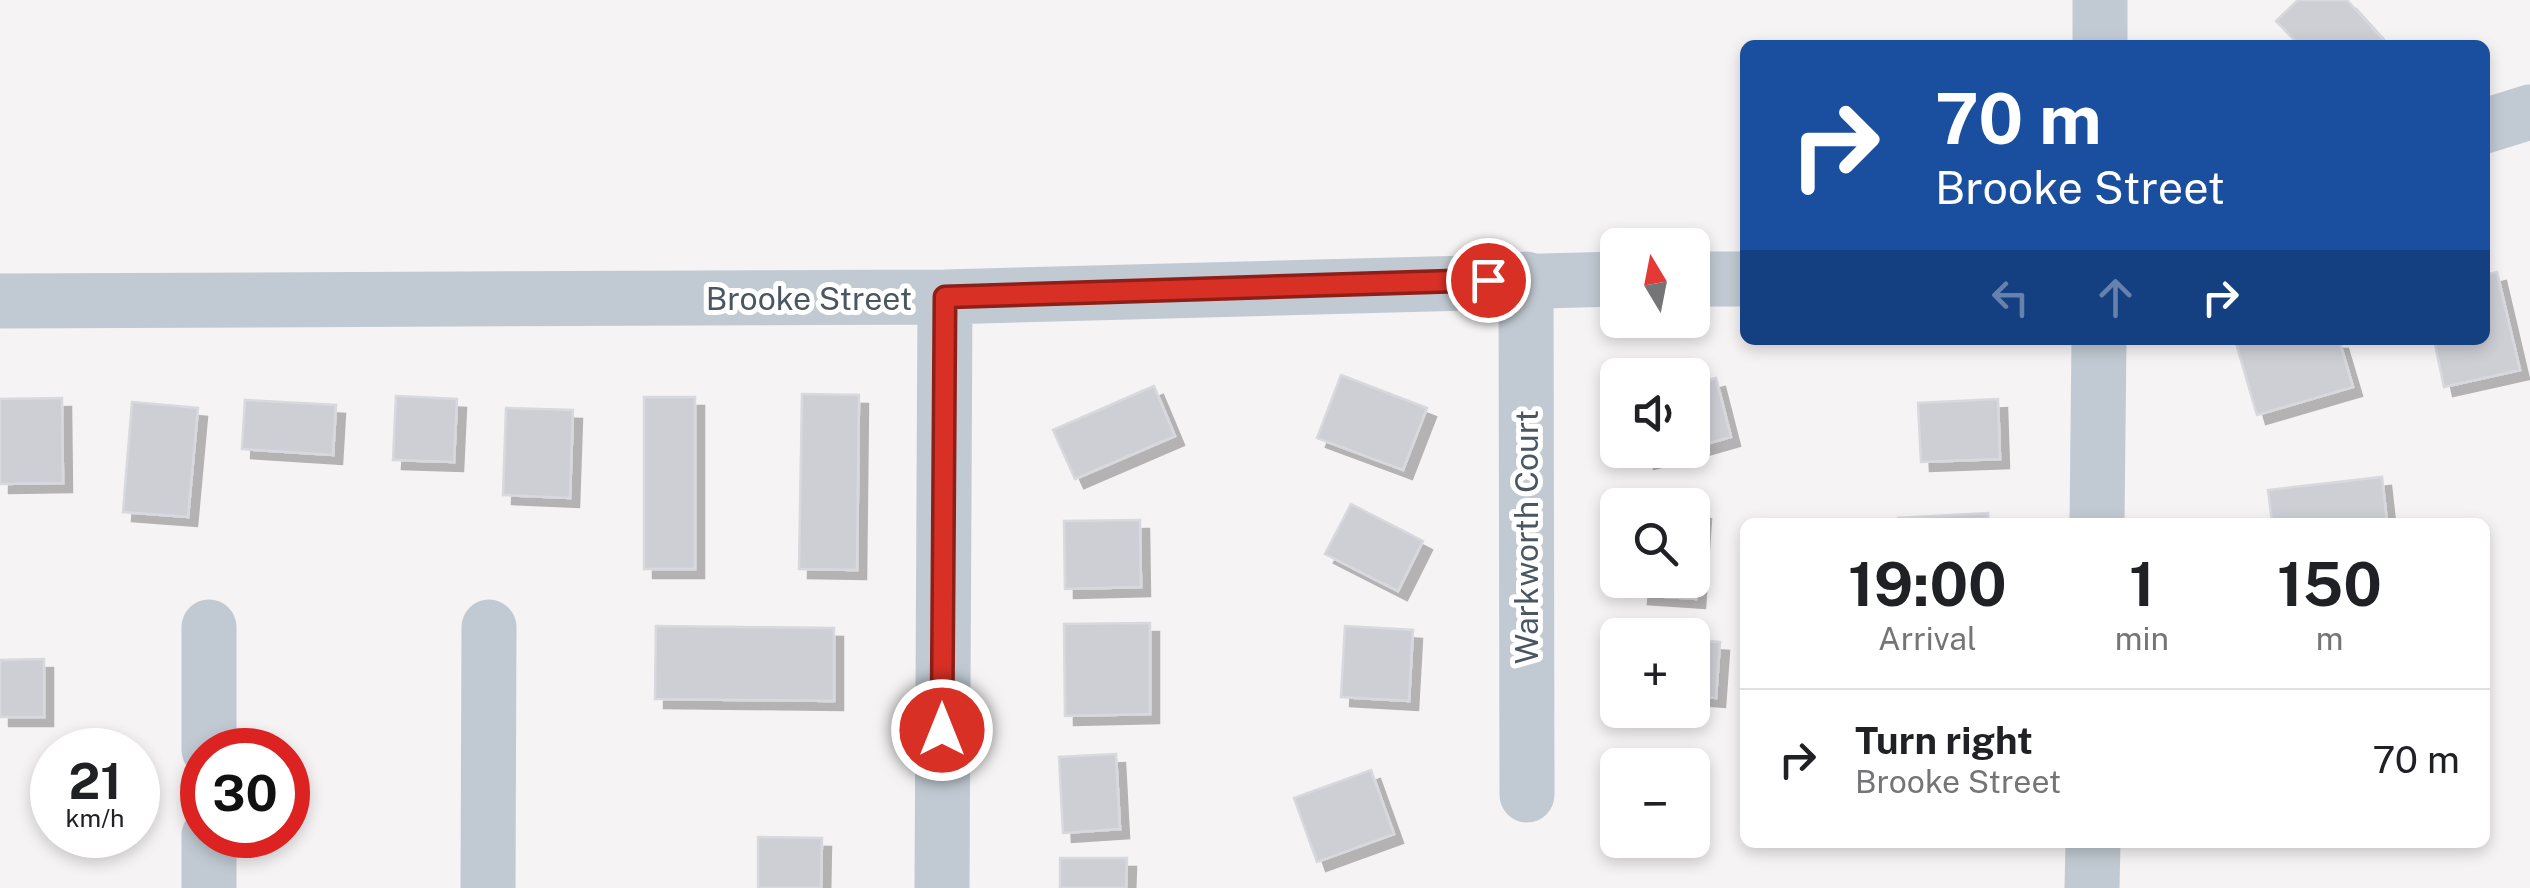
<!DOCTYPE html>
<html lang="en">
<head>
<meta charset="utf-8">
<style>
  :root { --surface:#fff; --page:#f6f6f6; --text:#202124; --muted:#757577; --line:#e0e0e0 }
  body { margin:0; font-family:"Public Sans",sans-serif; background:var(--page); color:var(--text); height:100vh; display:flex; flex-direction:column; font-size:38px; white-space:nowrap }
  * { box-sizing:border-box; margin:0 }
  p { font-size:32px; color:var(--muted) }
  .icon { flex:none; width:55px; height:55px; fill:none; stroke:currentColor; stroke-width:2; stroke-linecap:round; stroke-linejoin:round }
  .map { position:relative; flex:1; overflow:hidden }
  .drawer { position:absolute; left:1740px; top:518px; width:750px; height:330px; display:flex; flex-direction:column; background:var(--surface); border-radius:15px; box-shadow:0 5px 15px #0003 }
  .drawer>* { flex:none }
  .top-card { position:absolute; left:1740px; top:40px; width:750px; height:305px; border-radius:15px; box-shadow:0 5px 15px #0003; background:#1a4fa0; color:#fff; overflow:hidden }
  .needle { width:65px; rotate:350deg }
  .buttons { position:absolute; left:1600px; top:228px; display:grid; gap:20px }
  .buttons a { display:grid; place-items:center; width:110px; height:110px; border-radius:15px; background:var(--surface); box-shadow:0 5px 15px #0003; font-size:50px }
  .speed { position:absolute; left:30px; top:728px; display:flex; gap:20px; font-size:50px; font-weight:700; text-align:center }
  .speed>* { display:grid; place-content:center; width:130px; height:130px; border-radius:50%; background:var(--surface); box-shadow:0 5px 15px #0003; line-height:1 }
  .speed small { font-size:25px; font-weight:400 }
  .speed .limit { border:15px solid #d22; background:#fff; color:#111 }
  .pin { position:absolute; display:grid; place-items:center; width:85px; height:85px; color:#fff; margin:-42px; border:5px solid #fff; border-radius:50%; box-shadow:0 2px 10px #0007 }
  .me { position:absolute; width:110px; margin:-55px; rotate:0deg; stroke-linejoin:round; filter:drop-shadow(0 0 8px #0008) }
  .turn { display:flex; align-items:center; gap:35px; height:210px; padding:0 30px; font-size:45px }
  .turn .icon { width:130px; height:130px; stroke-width:2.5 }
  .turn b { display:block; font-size:70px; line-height:85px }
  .lanes { display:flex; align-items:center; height:95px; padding:0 30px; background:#0003; justify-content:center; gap:50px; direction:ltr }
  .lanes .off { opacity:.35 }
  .eta { display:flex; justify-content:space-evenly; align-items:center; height:170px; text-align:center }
  .eta b { font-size:60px; font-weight:700; line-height:70px }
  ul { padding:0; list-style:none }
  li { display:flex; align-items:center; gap:30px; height:140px; padding:0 30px; border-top:2px solid var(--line) }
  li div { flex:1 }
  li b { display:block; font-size:38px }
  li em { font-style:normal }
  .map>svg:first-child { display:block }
  .building { fill:#cdcfd5; stroke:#d7d9de; stroke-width:2.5; filter:url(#shadow) }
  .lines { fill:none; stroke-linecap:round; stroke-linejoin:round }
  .minor { stroke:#c1cad2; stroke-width:55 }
  .route-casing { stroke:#8d1f18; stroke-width:25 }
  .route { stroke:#d93025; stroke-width:18 }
  .labels { text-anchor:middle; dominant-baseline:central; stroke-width:10; stroke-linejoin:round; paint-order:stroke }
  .street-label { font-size:32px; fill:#4a5661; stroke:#fff }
</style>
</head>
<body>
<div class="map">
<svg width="2530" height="888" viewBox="0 0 2530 888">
  <defs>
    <filter id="shadow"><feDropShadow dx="9" dy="9" stdDeviation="0" flood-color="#0004"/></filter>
  </defs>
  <rect width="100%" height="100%" fill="#f5f3f3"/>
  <path class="building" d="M2298 0H2347L2386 43 2299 45 2276 21Z
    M2497 272 2520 370 2444 387 2434 340H2485V275Z
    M2246 340H2339L2353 387 2257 415 2236 343Z
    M1341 375 1427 408 1403 470 1317 438Z
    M1716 378 1731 437 1692 448V384Z
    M1154 386 1175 436 1075 479 1053 430Z
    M802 394 859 395 857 570 799 569Z
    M396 396 457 399 454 462 393 460Z
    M644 397H695V569H644Z
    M62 398 63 483 0 484V399Z
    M1998 399 2000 459 1921 462 1918 403Z
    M245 400 336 405 333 455 242 449Z
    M132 402 198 408 188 517 123 512Z
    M506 408 573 410 570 498 503 495Z
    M1643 450H1683L1645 460Z
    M2382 477 2387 522H2272L2268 490Z
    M1351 504 1423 541 1398 591 1325 554Z
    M1692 509 1702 510 1696 599 1639 595 1640 580H1692Z
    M1988 513 1989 522H1898V518Z
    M1140 520 1141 587 1065 589 1064 521Z
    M1150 623V714L1065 716 1064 624Z
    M656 626 834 628V701L655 699Z
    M1345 626 1413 630 1409 701 1341 697Z
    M1692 640 1720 642 1716 698 1692 696Z
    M44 659V717H0V660Z
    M1116 754 1120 829 1063 833 1059 757Z
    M1371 770 1394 834 1317 862 1294 798Z
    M758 837 822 838 821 888H758Z
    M1060 858H1127L1126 888H1060Z"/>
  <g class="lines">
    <path class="minor" d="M2100 45V0
      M2485 126 2530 112
      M1526 279 1527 795
      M1692 279H1745
      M0 301 945 297 1618 279
      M2097 522 2099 340
      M209 627V750
      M209 835V888
      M488 888 489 627
      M942 888 945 297
      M2092 888 2093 842"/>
  </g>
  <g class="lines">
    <defs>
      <path id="route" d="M942 730 945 297 1488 280"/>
    </defs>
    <use href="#route" class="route-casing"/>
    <use href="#route" class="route"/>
  </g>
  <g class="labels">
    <g class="street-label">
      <text x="809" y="298">Brooke Street</text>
      <text transform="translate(1526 537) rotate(-90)">Warkworth Court</text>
    </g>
  </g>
</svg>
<div class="buttons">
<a><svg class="needle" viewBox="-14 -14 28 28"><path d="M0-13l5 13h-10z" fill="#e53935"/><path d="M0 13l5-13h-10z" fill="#757577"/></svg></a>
<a><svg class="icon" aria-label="sound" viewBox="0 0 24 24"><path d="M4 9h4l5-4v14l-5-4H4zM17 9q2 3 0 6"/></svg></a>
<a><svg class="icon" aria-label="search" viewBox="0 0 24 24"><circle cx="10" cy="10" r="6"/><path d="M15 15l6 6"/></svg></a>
<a>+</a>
<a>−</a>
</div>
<div class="speed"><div>21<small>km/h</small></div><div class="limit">30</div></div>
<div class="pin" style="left:1488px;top:280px;background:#d93025"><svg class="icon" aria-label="arrive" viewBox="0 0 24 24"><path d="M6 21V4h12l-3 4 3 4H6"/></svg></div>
<svg class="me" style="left:942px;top:730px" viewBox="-20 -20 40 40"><circle r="17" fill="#d93025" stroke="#fff" stroke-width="3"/><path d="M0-11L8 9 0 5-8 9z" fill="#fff"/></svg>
<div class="top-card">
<div class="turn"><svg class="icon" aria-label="right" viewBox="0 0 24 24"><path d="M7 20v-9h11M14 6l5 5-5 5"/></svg><div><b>70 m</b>Brooke Street</div></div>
<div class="lanes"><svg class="icon off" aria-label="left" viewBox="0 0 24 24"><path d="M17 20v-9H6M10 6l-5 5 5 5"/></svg><svg class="icon off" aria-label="ahead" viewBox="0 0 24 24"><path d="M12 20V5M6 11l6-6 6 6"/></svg><svg class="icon" aria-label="right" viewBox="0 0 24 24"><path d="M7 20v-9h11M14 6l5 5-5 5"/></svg></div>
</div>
<section class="drawer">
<div class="eta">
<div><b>19:00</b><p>Arrival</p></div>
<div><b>1</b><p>min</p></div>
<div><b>150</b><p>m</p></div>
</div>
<ul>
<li><svg class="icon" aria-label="right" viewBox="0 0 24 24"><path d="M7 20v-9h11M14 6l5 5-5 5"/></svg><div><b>Turn right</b><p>Brooke Street</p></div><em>70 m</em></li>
</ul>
</section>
</div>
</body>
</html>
